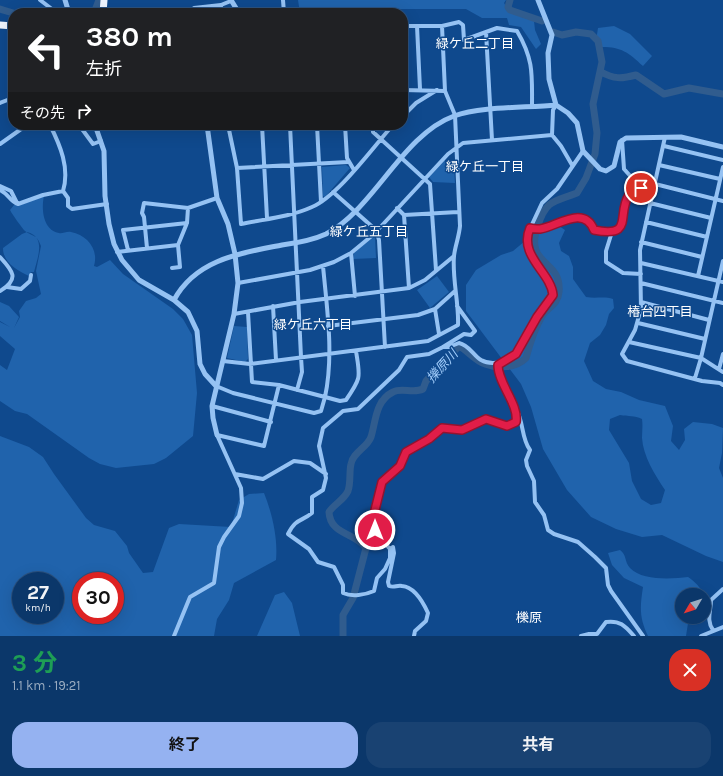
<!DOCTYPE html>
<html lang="ja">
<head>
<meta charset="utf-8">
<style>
  :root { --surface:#0b376a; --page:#194272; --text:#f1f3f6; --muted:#9aacc1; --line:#2b517e; --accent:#95b2f1 }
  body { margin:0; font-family:Karla,"Noto Sans JP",sans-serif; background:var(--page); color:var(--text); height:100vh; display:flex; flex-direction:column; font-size:15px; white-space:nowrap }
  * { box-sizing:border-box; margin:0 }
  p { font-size:13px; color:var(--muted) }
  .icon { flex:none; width:22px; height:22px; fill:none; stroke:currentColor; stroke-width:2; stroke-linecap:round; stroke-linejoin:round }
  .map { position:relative; height:636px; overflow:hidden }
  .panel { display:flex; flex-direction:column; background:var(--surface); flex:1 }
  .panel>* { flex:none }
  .guide { position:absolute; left:8px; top:8px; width:400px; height:122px; border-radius:16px; box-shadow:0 4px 16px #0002,0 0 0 1px var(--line); background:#202124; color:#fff; overflow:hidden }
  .needle { width:26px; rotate:231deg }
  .buttons { position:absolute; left:675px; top:588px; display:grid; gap:8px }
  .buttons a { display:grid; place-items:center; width:36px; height:36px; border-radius:50%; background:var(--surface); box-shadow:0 4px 16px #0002,0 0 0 1px var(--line); font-size:20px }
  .speed { position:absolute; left:12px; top:572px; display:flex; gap:8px; font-size:20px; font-weight:700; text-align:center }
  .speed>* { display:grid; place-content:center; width:52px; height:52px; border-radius:50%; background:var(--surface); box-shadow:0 4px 16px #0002,0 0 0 1px var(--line); line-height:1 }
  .speed small { font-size:10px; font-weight:400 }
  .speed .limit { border:6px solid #d22; background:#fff; color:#111 }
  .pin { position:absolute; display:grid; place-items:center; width:34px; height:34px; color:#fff; margin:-17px; border:2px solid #fff; border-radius:50%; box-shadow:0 1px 4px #0007 }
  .me { position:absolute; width:44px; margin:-22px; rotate:0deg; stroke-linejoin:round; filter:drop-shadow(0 0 3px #0008) }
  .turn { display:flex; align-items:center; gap:14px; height:84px; padding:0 12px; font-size:18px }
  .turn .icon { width:52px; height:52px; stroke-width:2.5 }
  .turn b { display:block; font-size:28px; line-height:34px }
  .then { display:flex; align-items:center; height:38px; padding:0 12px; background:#0003; gap:8px; font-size:15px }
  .round { display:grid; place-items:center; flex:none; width:42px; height:42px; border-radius:16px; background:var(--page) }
  .summary { display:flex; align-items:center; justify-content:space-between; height:68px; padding:0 12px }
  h1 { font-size:24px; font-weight:700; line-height:30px; color:#1e9e55 }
  .primary-button { display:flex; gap:8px; margin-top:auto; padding:8px 12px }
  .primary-button a { flex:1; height:46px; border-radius:16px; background:var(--accent); color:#111; font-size:16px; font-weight:700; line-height:46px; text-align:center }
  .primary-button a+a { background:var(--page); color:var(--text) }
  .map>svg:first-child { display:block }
  .green { fill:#2063ac; fill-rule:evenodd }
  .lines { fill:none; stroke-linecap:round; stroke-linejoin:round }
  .river { stroke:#305c8e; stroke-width:7 }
  .minor { stroke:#95c2f3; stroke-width:4 }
  .tertiary { stroke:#95c2f3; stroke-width:5 }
  .trunk { stroke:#f0f6ff; stroke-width:7 }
  .route-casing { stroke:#92132f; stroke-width:10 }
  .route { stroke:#e11d48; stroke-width:7 }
  .labels { text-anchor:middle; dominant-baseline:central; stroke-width:3; stroke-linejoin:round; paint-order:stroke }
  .neighbourhood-label { font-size:13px; fill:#fff; stroke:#0f498d }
  .water-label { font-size:13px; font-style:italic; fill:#a1ccfa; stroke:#0f498d }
</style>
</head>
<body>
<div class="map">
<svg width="723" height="636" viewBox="0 0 723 636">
  <rect width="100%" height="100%" fill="#0f498d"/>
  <path class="green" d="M298 0H506L504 3 509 11 534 21 535 30 541 44 536 49 521 27 509 25 507 18H482L466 9H397L373 13H300Z
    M614 26 630 34 652 56 643 66C627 51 620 46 597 47L596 41 598 28Z
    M445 160V168L454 167 455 183 433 182 429 177Z
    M346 165 350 168 325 197 323 196 322 167Z
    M44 196C41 209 43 230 59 233 62 234 67 231 71 232 87 235 99 249 94 266L97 267 110 260 123 274 173 309 183 319 192 335 197 393 193 436 166 458 154 464 116 468 100 464 89 458 27 414 15 411 0 401V365L7 370 15 349 0 336V322L10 327 0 321V302L9 306 19 317 14 328 20 317 19 311 26 301 36 298 41 294 36 271 41 246C37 234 33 237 25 231 22 228 12 214 10 210L14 205H20Z
    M559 226 565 230 559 243 561 251 569 256 573 267V279L586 297C596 299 604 296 613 299L614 308 609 314 606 325 600 335 590 343 584 361 593 381 606 389 621 392 639 400 665 406 673 426 671 441 679 450 685 440 684 429 693 422 712 424 723 428 722 453 719 468 723 478V562L706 556 662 535 642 537 616 529 591 517 567 490 543 449 531 407 521 384 466 311V285L476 270 501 255 513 251 537 231ZM620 415C629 417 634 415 642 419 643 426 642 432 642 438 643 456 655 475 665 490L661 503 651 505 641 499 632 481 629 463 609 430 610 419Z
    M27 232C47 237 37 259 34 272H31L29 276C18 271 3 263 3 248L22 234Z
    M375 236 376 258 353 259 354 252Z
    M437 276 449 292 430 308 417 290Z
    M234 326 247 327 248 359 245 362 227 358Z
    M0 436 29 447 43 457 54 474 86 518 94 525 115 531 127 546 129 553 143 573 153 572 169 528 179 524 231 527 239 500 249 494 264 493C272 513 278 538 276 560L234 583 229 600 217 619 214 636H0ZM21 581H55V615H21ZM81 581H115V615H81Z
    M620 550C627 555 624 561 630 568 642 581 672 579 688 577 698 583 712 600 705 613L704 595H682V617H689L686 636H648C639 617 640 607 643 587L624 578 612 565 608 553Z
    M284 592 292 603 300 636H257L275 595Z"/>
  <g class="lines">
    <path class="river" d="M510 0 508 7 510 10 542 21
      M0 9 13 13
      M94 13 99 0
      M601 72C614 79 621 79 636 75L664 94 689 88 723 94
      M343 636V615L353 598 366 548C356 533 330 535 329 512 334 504 344 500 348 491 351 483 349 472 351 464 353 452 367 448 371 437 376 421 375 401 393 392 402 387 413 394 423 389L426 381 459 346C468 351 475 361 485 364 498 369 516 368 526 358 530 343 534 330 542 316 548 307 558 305 559 292 562 258 523 267 538 225 547 199 554 202 577 193L586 178 595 154 597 133 593 104 602 62 598 41 591 34 576 32 562 35 553 32"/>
    <path class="minor" d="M40 0 57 13
      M283 0 284 13
      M59 13H69
      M193 13 194 8 221 5
      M221 13V5L231 1
      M403 26H442L459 22 463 25 464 40 497 28 517 31C534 60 532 75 532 107
      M417 26 420 89
      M486 32 492 140
      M403 90 445 91
      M0 103 10 99 13 107
      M403 116 416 103 437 90
      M79 125 93 144 101 141
      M228 125 237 168 241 224C265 219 290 217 312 207 338 196 373 147 393 125
      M262 125 267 218
      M290 125 301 357 302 372 297 390
      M317 125 321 202
      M345 125 347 158 354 170
      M373 125V132L430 184 436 270
      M552 135 553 110 556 105
      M665 137 640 250 641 309 635 330 622 354 627 361 702 381 720 383 723 385
      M0 144 24 127
      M664 146 723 160
      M659 165 720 179
      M237 168 348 162
      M655 184 723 201
      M0 186 11 191 17 203
      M0 190C8 193 10 202 18 204L43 195 63 191C70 168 60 145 50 125
      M63 191 68 198V206L72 209 107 204
      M333 192 376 230 379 240 385 347
      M634 196 651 201
      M650 203 711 218
      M397 208 404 215 409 288
      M404 215 458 212
      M646 222 707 237
      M530 229C533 229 537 229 540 229 556 227 584 204 594 230L609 233 619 228C627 218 622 206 629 195L634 196 641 190V188L624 169 622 140
      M609 233 611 235 606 251V262L623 273 641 274
      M641 242 702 257
      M147 248 144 217 142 213 144 203 188 208
      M128 250 123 230 187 223
      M117 252 178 245 187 223 188 208 217 198
      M351 253 355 296
      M0 257C13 271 20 279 0 291
      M641 263 723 282
      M172 268 180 267 178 245
      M698 276 723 167
      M238 283 310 270 334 262 351 253 374 234 448 154 463 143 552 135 561 146 572 165
      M641 283 723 303
      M7 287 21 289 30 281 31 275
      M641 302 709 320
      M273 306 276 360
      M435 309 439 334
      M248 312 252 382 279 385 325 397C334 355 327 309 323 266
      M234 314 300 302 409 288 425 280 454 256
      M638 323 705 339
      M328 326 418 315 435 309 455 291
      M629 342 701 358 723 372
      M443 347 464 334 471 335 475 331 457 306
      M223 361 250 364 428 341 458 325C459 302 452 279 454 256 455 246 459 237 460 226L455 115 445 91 442 26
      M498 363C495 378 509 397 516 409 524 422 521 438 530 450L526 460 527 466 534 481 535 502 544 515 548 530 554 534 578 542 595 557 606 568 608 585 611 591 643 636
      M719 369 723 354
      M695 378 701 358 723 261
      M216 386 233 393 314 413 321 411 325 397 340 401 346 400C362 377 360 377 356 351
      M212 406 271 422
      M217 435 264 446 279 385
      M235 474 263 479 294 461 310 463 326 474
      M393 547 390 549V558L385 569 377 578 374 591C365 595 352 597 343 593V585L334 567 318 562 309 549 288 534C296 518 301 522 312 513V497L323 490 326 478 319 446 323 428 343 411 358 409 399 370 407 357 429 354 443 347H449L459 343C469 345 473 355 481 360 492 366 508 362 516 354L537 317 553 295 549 282 536 266 529 249 528 233 542 203 557 189 583 151
      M393 547 394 553 388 582 389 586C394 588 397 585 402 586 415 587 423 602 428 613L426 621 415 631 414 636
      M390 549 377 535 373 523 382 482 400 466 406 453 429 439 442 428C450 428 459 432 467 428 474 425 479 419 487 419 499 419 505 431 516 421V414
      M713 630C706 620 711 611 711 600L723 589
      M174 636 190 597 214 583 219 547 224 537 239 516 242 503 241 488 217 435
      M581 636 589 634H597L606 622C620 620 625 626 634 636
      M701 636 723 627"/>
    <path class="tertiary" d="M65 0 69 13
      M231 0 239 13
      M538 0 552 35 548 53 549 79 556 105 568 113 577 123 583 151 600 169 606 171 614 166 620 142 626 138 681 137 723 147
      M95 125 104 151 105 196 109 224 114 244 122 260 139 280 174 300 188 312 197 331 200 364 205 374 216 386
      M207 125 217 198 228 224 235 254 238 283 234 314 212 406 213 418 217 435
      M174 300C196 259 241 253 282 245 297 243 313 240 326 234 374 209 402 135 454 116 481 106 527 108 556 105"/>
    <path class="trunk" d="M103 13 104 0
      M0 25 13 26"/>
  </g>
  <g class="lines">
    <defs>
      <path id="route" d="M375 530 373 523 375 510 382 482 400 466 406 452 429 439 442 428 462 430 486 419 507 426 516 422C519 404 498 384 498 365L516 354 537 317 553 295C551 272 518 256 530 228 533 229 537 229 540 229 556 227 584 204 594 230 635 238 616 215 629 195L634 196 641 190V188"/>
    </defs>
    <use href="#route" class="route-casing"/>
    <use href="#route" class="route"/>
  </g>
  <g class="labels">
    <g class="neighbourhood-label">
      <text x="475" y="43">緑ケ丘二丁目</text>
      <text x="485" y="166">緑ケ丘一丁目</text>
      <text x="369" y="231">緑ケ丘五丁目</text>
      <text x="660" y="311">椿台四丁目</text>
      <text x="313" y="324">緑ケ丘六丁目</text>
      <text x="529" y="617">櫟原</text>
    </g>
    <g class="water-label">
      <text transform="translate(442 366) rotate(-48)">擽原川</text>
    </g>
  </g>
</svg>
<div class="buttons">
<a><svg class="needle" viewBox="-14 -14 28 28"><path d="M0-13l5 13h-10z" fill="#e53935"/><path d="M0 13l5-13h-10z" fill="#9aacc1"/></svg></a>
</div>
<div class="speed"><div>27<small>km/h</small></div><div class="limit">30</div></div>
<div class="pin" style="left:641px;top:188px;background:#d93025"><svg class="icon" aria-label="arrive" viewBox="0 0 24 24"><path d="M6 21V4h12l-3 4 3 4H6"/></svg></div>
<svg class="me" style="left:375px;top:530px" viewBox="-20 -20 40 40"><circle r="17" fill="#e11d48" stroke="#fff" stroke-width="3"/><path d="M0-11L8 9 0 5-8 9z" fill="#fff"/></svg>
<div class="guide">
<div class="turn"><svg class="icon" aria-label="left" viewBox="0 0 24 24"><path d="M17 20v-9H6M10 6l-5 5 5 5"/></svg><div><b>380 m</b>左折</div></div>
<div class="then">その先<svg class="icon" aria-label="right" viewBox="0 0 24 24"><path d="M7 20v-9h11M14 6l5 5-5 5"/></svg></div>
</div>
</div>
<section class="panel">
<div class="summary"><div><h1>3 分</h1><p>1.1 km · 19:21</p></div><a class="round" style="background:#d93025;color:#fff"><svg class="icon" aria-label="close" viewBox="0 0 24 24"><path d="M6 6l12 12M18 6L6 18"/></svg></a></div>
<div class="primary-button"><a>終了</a><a>共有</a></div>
</section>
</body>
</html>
